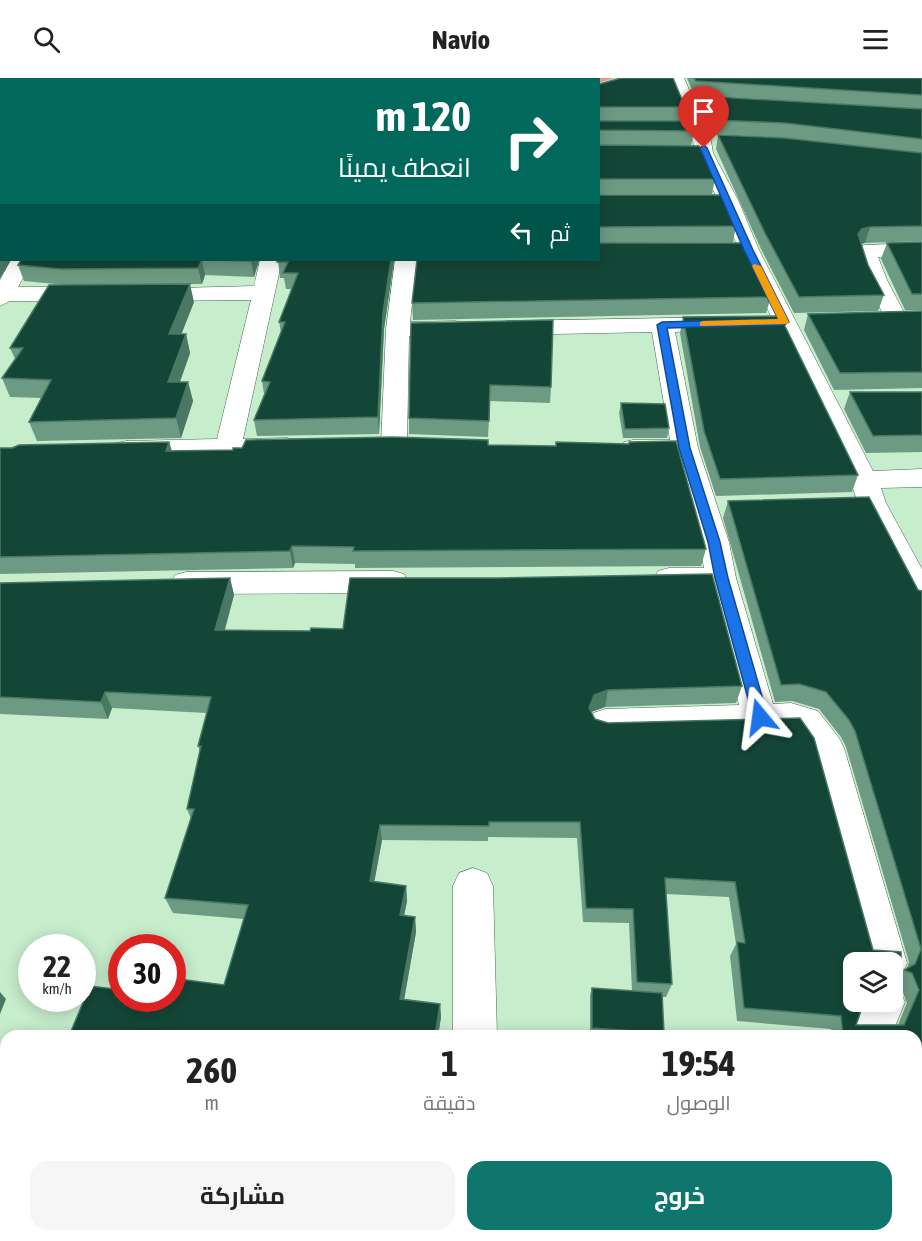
<!DOCTYPE html>
<html lang="ar">
<head>
<meta charset="utf-8">
<style>
  :root { --surface:#fff; --page:#f6f6f6; --text:#222; --muted:#767676; --accent:#0f766e }
  body { margin:0; font-family:"Asap Condensed",Cairo,sans-serif; background:var(--page); color:var(--text); direction:rtl; height:100vh; display:flex; flex-direction:column; font-size:22px; white-space:nowrap }
  * { box-sizing:border-box; margin:0 }
  p { font-size:20px; color:var(--muted) }
  .icon { flex:none; width:33px; height:33px; fill:none; stroke:currentColor; stroke-width:2; stroke-linecap:round; stroke-linejoin:round }
  .map { position:relative; flex:1; overflow:hidden; direction:ltr }
  .panel { position:absolute; left:0px; top:952px; width:922px; height:212px; display:flex; flex-direction:column; background:var(--surface); border-radius:18px 18px 0 0; box-shadow:0 3px 15px #0003; direction:rtl }
  .panel>* { flex:none }
  .banner { position:absolute; left:0px; top:0px; width:600px; height:183px; box-shadow:0 3px 15px #0003; direction:rtl; background:#00695c; color:#fff; overflow:hidden }
  .buttons { position:absolute; left:843px; top:874px; display:grid; gap:12px }
  .buttons a { display:grid; place-items:center; width:60px; height:60px; border-radius:12px; background:var(--surface); box-shadow:0 3px 15px #0003; font-size:30px }
  .speed { position:absolute; left:18px; top:856px; display:flex; gap:12px; font-size:30px; font-weight:700; text-align:center }
  .speed>* { display:grid; place-content:center; width:78px; height:78px; border-radius:50%; background:var(--surface); box-shadow:0 3px 15px #0003; line-height:1 }
  .speed small { font-size:15px; font-weight:400 }
  .speed .limit { border:9px solid #d22; background:#fff; color:#111 }
  .pin { position:absolute; display:grid; place-items:center; width:51px; height:51px; color:#fff; margin:-62px -26px; border-radius:50% 50% 50% 0; rotate:-45deg; box-shadow:0 0 6px #0007 }
  .pin .icon { rotate:45deg }
  .me { position:absolute; width:66px; margin:-33px; rotate:344deg; stroke-linejoin:round; filter:drop-shadow(0 0 4px #0008) }
  .turn { display:flex; align-items:center; gap:21px; height:126px; padding:0 30px; font-size:27px }
  .turn .icon { width:78px; height:78px; stroke-width:2.5 }
  .turn b { display:block; font-size:42px; line-height:51px }
  .then { display:flex; align-items:center; height:57px; padding:0 30px; background:#0003; gap:12px; font-size:22px }
  .eta { display:flex; justify-content:space-evenly; align-items:center; height:102px; text-align:center }
  .eta b { font-size:36px; font-weight:700; line-height:42px }
  .cta { display:flex; gap:12px; margin-top:auto; padding:12px 30px }
  .cta a { flex:1; height:69px; border-radius:18px; background:var(--accent); color:#fff; font-size:24px; font-weight:700; line-height:69px; text-align:center }
  .cta a+a { background:var(--page); color:var(--text) }
  header { display:flex; justify-content:space-between; align-items:center; height:78px; padding:0 30px; background:var(--surface); font-size:27px; font-weight:700 }
  .map>svg:first-child { display:block }
  .green { fill:#f29b8d }
  .lines { fill:none; stroke-linecap:round; stroke-linejoin:round }
  .river { fill:#1ca14b; fill-rule:evenodd }
  .minor-casing { stroke:#46684c; stroke-width:1 }
  .minor { fill:#fff; fill-rule:evenodd }
  .wall { fill:#6d9a82; fill-rule:evenodd }
  .shaded-wall { fill:#497864 }
  .building { fill:#144637; stroke:#497864; stroke-width:1.5 }
  .route { fill:#1a73e8; stroke:#114b97; stroke-width:1.5 }
  .slow { fill:#f59e0b }
</style>
</head>
<body>
<header><svg class="icon" aria-label="menu" viewBox="0 0 24 24"><path d="M4 6h16M4 12h16M4 18h16"/></svg>Navio<svg class="icon" aria-label="search" viewBox="0 0 24 24"><circle cx="10" cy="10" r="6"/><path d="M15 15l6 6"/></svg></header>
<div class="map">
<svg width="922" height="1163" viewBox="0 0 922 1163">
  <rect width="100%" height="100%" fill="#c6edcc"/>
  <path class="green" d="M0 0H615L599 5 598 2H2L1 34Z"/>
  <g class="lines">
    <path class="river" d="M0 0H17L18 2H2L0 12Z
      M471 0H508L470 2Z"/>
    <defs>
      <path id="minor" d="M668 0H684L711 63 713 75 739 124 759 172 873 393 922 391V409L881 410 886 425 922 491V531L911 528 858 425 850 402 739 172 719 124 695 75 693 63Z
        M0 74H2V84H0Z
        M922 165V177L878 179 887 202 908 242 905 247 897 249 889 247 865 202 855 173 858 169 865 167Z
        M11 182H33L18 209H88L96 211 99 216 96 221 88 223H10L0 228V202Z
        M260 182H282L243 361 287 360 296 362 300 368 296 374 287 376 126 379 117 377 113 371 117 365 126 363 217 361 251 222 149 223 141 221 138 216 141 211 254 208Z
        M395 182H417L410 244 455 243 463 245 467 250 463 255 409 258 407 366 403 372 394 374 385 372 381 366 386 251Z
        M725 239 733 241 736 246 733 251 675 254 698 370 729 464 736 500 773 626 791 625 818 633 839 660 844 670 907 885 901 899 892 903V885H865L809 675 794 654 605 659 593 655 588 645 593 635 605 631 739 627 709 511 669 512 658 509 654 501 658 493 669 490H704L699 464 674 378H633L624 376 620 370 624 364 633 362H670L652 254 507 257 499 255 495 250 499 245 507 243Z
        M393 493 404 496 408 504 404 512 393 515 186 516 175 513 171 505 175 497 186 494Z
        M473 790 487 795 493 808 497 958H453V808L459 795Z
        M892 907 898 909 905 924 891 958H847L861 924H892Z
        M6 1135V1158H689L691 1163H0V1137Z
        M916 1136H922V1163H840V1158H916Z"/>
    </defs>
    <use href="#minor" class="minor-casing"/>
    <use href="#minor" class="minor"/>
  </g>
  <path class="wall" d="M687 0H922V31L694 17Z
    M598 4 600 6 685 29 683 43 694 53 691 68 715 101 712 116H598Z
    M702 18 922 31V163L865 165 861 166 868 187 884 217 878 233 794 235 761 171 716 71 718 57 772 59 710 56 700 31Z
    M598 116 600 117 736 148 733 164 598 165Z
    M922 164V232H905L881 181 887 165Z
    M21 182H259L254 199 205 197 202 206 66 207 24 203 18 187Z
    M278 182H394L384 251 379 356 257 358 254 342 264 316 262 303 281 254 279 244 292 211H286L284 200H280Z
    M771 219 766 235 413 242 412 225Z
    M194 224 181 256H186L190 275 180 304H188L193 323 181 360 37 363 29 344 41 320 10 319 2 300 15 281 10 270Z
    M922 233V310L834 312 804 252 808 236Z
    M683 239 858 397 852 414 716 418 700 369 680 255Z
    M411 245 551 309 550 325 490 323 488 359 409 356V340Z
    M850 314H922V374L866 375 844 331Z
    M621 325 669 350 667 360H623L619 335Z
    M169 364 172 373 488 367 556 368 628 366 629 364 706 471 701 488 355 490V486L295 485 293 490 0 496V370H12Z
    M869 419 918 512 922 513V1085H916V958H832L831 951 737 943 730 878 736 866 729 819 666 816 672 906 666 919H662L664 955 663 958H612L590 957V917L592 910 632 913 629 845 583 844 577 760 488 759V763L382 762 374 803 406 808 407 823 404 838 415 839 416 854 404 921 440 926 441 939 438 958H69L90 908 122 912V921H172V900L224 907 244 841 173 835 165 820 191 741 187 731 200 673 198 668 207 635 112 630 108 641 0 636V505L230 500 234 517 225 552 310 553 311 550 343 551 350 500H496L712 496 742 608 736 625 605 629 591 634 595 641 608 645 800 640 814 660 873 872 901 874V896L907 890 909 884 846 669 841 659 819 631 792 623 775 624 723 440 728 423ZM854 885H892V919L901 909 907 925 898 947H856L864 924H854Z
    M0 1008 6 1009V1099L0 1098Z"/>
  <path class="shaded-wall" d="M870 149 865 165 857 167 858 156 862 151Z
    M2 172V182H11L0 200V174Z
    M202 182 205 197 202 206 198 190Z
    M252 182H259L254 199 251 183Z
    M391 182H394L384 251 379 356 378 339 383 235Z
    M190 206 194 224 174 275 169 256Z
    M186 256 190 275 173 323 168 304Z
    M188 304 193 323 181 360 176 340Z
    M169 364 174 381 166 373Z
    M292 468 295 485 293 490 290 473Z
    M230 500 234 517 220 568 215 552Z
    M608 612 605 629 591 634 589 630 594 617Z
    M105 614 112 630 108 641 101 624Z
    M380 747 382 762 372 817 370 803Z
    M406 808 407 823 401 852 400 837Z
    M415 839 416 854 402 934 400 921Z
    M0 914 6 921 0 936Z
    M440 926 441 939 438 958H435Z"/>
  <path class="building" d="M621 0H673L685 29H599L598 30V4L600 6Z
    M694 0H922V17L696 3Z
    M702 18 922 31V61L785 45 713 42Z
    M598 42 599 43H691L694 53 599 52 598 53Z
    M718 57 784 60 922 75V148L870 149 862 151 858 156 868 187 884 217 799 219 765 155Z
    M598 66 599 67 699 68 715 101H600L598 102Z
    M0 87H2V172L0 174Z
    M598 116 600 117H724L736 148 600 149 598 150Z
    M922 164V216H912L887 165Z
    M598 165H744L771 219 412 225 417 182H598Z
    M21 182H202L198 190 61 191 18 187Z
    M207 182H252L251 183Z
    M278 182H391L383 235 378 339 254 342 270 304 262 303 285 244H279L298 195H283L288 184H277Z
    M190 206 169 256H186L168 304H188L176 340 29 344 51 302 2 300 23 270H10L49 207Z
    M922 233V294L840 295 808 236Z
    M780 238 858 397 720 401 704 353 683 239Z
    M553 242 551 309 490 307 489 343 409 340 411 245Z
    M850 314H922V357L873 358Z
    M621 325 665 326 669 350 625 351Z
    M393 359 488 362V367L556 368V364L629 366V364L676 363 706 471 353 473 354 469 292 468 290 473 0 479V370H12L19 367 169 364 166 373 233 372V370H242L246 362Z
    M869 419 918 512 922 513V1074H916V958H843L841 938 744 930 737 864 745 865 735 804 665 800 672 906 637 904 633 831 586 830 580 744H489V748L380 747 370 803 406 808 400 837 415 839 400 921 440 926 435 958H69L90 908 122 912V921H172V900L224 907 248 827 165 820 194 731H187L201 668H198L211 619 105 614 101 624 0 619V505L230 500 215 552 310 553 311 550 343 551 350 500H496L712 496 742 608 608 612 594 617 589 630 595 641 608 645 800 640 814 660 873 872 901 874V909H892V885H854V924H864L856 947H904L919 912 912 895 904 892 915 886 921 871 855 653 849 642 826 614 799 606 781 607 728 423Z
    M592 910 662 915 664 955 592 950Z
    M0 1008 6 1009V1092L0 1091Z"/>
  <path class="route" d="M704 67 707 70 753 172 789 244 784 247 667 250 690 370 720 464 728 500 768 639 765 643H755L753 639 715 500 708 464 679 370 657 247 662 244 778 241 744 172 700 70Z"/>
  <path class="slow" d="M754 186 761 188 789 244 788 246 700 248V244L703 243 778 241 752 188Z"/>
</svg>
<div class="buttons">
<a><svg class="icon" aria-label="layers" viewBox="0 0 24 24"><path d="M12 4l9 5-9 5-9-5zM3 14l9 5 9-5"/></svg></a>
</div>
<div class="speed"><div>22<small>km/h</small></div><div class="limit">30</div></div>
<div class="pin" style="left:704px;top:70px;background:#d93025"><svg class="icon" aria-label="arrive" viewBox="0 0 24 24"><path d="M6 21V4h12l-3 4 3 4H6"/></svg></div>
<svg class="me" style="left:760px;top:639px" viewBox="-20 -20 40 40"><path d="M0-17L14 15 0 8-14 15z" fill="#1a73e8" stroke="#fff" stroke-width="4"/></svg>
<div class="banner">
<div class="turn"><svg class="icon" aria-label="right" viewBox="0 0 24 24"><path d="M7 20v-9h11M14 6l5 5-5 5"/></svg><div><b>120 m</b>انعطف يمينًا</div></div>
<div class="then">ثم<svg class="icon" aria-label="left" viewBox="0 0 24 24"><path d="M17 20v-9H6M10 6l-5 5 5 5"/></svg></div>
</div>
<section class="panel">
<div class="eta">
<div><b>19:54</b><p>الوصول</p></div>
<div><b>1</b><p>دقيقة</p></div>
<div><b>260</b><p>m</p></div>
</div>
<div class="cta"><a>خروج</a><a>مشاركة</a></div>
</section>
</div>
</body>
</html>
